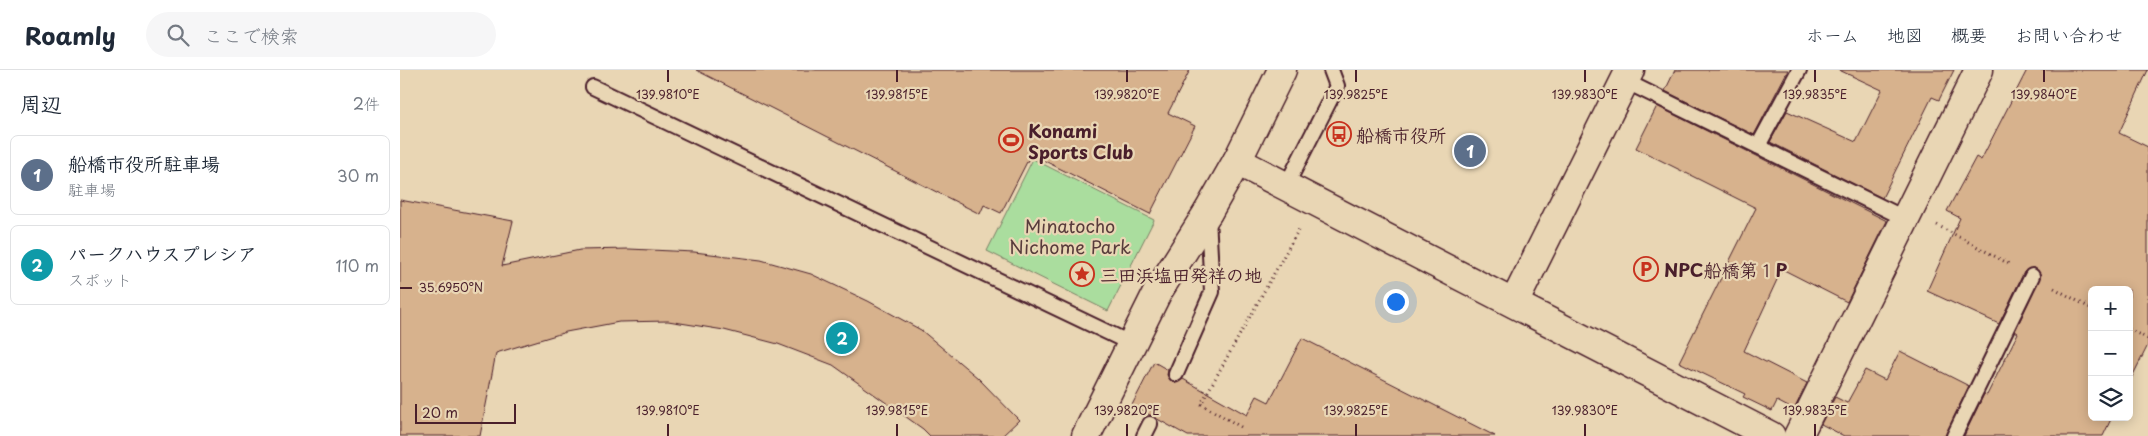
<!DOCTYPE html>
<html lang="ja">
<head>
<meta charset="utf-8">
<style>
	:root { --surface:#fff; --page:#f6f6f7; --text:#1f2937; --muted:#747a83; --line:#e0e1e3; --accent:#c8321e }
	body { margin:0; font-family:"Playpen Sans","Klee One",sans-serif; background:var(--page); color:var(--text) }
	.controls { position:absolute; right:15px; bottom:15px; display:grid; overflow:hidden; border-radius:8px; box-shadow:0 2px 12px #0003 }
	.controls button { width:45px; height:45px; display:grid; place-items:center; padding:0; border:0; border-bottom:1px solid var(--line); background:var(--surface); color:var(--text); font:25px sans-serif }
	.scale { position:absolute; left:15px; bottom:12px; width:101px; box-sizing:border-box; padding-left:5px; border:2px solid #4a1f2b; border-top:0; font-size:14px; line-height:18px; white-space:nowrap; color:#4a1f2b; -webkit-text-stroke:4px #e9d6b4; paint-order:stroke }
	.you { position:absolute; left:995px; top:231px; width:18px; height:18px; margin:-12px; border:4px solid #fff; border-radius:50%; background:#1a73e8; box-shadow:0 0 0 8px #1a73e833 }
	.badge { display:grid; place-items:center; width:32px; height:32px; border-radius:50%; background:var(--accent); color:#fff; font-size:16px; font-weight:700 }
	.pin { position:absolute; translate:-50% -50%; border:2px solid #fff; box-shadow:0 1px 5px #0006 }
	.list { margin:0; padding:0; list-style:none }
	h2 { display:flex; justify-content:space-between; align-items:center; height:65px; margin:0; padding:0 20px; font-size:21px }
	h2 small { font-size:16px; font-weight:400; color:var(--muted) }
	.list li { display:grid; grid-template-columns:32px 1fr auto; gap:15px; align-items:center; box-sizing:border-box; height:80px; margin:0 10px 10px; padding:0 10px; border:1px solid var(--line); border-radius:8px }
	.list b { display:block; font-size:19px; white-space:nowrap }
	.list p { margin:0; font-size:16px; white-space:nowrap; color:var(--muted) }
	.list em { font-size:16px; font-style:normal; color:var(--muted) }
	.icon { flex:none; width:28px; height:28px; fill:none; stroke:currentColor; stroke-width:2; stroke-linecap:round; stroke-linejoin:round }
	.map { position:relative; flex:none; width:1748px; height:366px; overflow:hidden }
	header { display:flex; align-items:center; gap:30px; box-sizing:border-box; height:70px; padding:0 25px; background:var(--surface); border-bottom:1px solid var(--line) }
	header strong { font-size:24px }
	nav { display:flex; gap:28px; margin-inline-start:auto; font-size:18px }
	.search { width:350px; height:45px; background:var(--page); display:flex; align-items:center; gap:12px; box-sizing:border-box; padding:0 18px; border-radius:28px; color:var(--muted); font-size:19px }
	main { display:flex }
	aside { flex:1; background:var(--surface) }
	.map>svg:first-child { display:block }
	.green { fill:#aadd9e; stroke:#7a7e64 }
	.building { fill:#d7b28d; stroke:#4a1f2b }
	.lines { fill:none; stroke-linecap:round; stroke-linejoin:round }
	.lane-casing { stroke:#4a1f2b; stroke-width:18 }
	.street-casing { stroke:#4a1f2b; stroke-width:31 }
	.secondary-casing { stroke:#4a1f2b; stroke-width:31 }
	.path { stroke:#4a1f2b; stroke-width:3; stroke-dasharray:1 4; stroke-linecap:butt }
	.lane { stroke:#e9d6b4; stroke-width:14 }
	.street { stroke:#e9d6b4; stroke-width:28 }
	.secondary { stroke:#e9d6b4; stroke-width:28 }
	.ticks { fill:none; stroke:#4a1f2b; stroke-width:2 }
	.labels { text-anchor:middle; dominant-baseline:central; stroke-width:4.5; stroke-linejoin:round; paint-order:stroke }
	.poi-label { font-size:18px; font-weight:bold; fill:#4a1f2b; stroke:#e9d6b4; text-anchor:start }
	.park-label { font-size:18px; fill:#583c3c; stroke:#e9d6b4 }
	.ticks-label { font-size:12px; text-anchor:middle; fill:#4a1f2b; stroke:#e9d6b4; stroke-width:4.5; stroke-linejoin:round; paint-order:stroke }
</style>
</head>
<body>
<header>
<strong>Roamly</strong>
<div class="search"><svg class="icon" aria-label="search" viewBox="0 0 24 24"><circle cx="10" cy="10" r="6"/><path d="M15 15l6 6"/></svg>ここで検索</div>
<nav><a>ホーム</a><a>地図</a><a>概要</a><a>お問い合わせ</a></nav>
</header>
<main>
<aside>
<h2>周辺<small>2件</small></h2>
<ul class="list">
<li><span class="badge" style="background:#5c6f8a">1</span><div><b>船橋市役所駐車場</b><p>駐車場</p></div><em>30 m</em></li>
<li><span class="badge" style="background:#0f9aa8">2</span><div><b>パークハウスプレシア</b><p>スポット</p></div><em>110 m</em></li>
</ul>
</aside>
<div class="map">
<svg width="1748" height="366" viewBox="0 0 1748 366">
	<rect width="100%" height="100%" fill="#e9d6b4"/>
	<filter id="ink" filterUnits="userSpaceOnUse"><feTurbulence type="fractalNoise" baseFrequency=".02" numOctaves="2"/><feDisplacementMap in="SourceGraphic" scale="10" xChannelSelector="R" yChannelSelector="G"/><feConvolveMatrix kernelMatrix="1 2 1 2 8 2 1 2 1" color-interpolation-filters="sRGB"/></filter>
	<g filter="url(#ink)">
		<path class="green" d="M 633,89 L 754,150 L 708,241 L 587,181 Z"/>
		<g class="building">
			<path d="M 296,0 L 790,0 L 768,43 L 795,56 L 750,144 L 631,84 L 601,143 L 584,135 L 580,144 Z"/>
			<path d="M 1275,0 L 1388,0 L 1354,65 L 1265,21 Z"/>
			<path d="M 1439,0 L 1554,0 L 1539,30 L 1532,27 L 1482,128 L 1370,72 L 1387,41 L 1456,72 L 1482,20 Z"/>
			<path d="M 1627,0 L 1748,0 L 1719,63 L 1748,77 L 1748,275 L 1729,313 L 1729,220 L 1692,220 L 1692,347 L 1712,347 L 1703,366 L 1564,366 L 1584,324 L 1587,325 L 1618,263 L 1615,261 L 1641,205 L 1635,198 L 1628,199 L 1624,202 L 1599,254 L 1527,221 L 1560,148 L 1547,141 L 1576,87 L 1581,90 Z"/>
			<path d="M 1257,36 L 1487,151 L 1447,232 L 1382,199 L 1344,281 L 1407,313 L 1394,340 L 1377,331 L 1372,341 L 1343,327 L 1345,324 L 1279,292 L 1356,138 L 1236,78 Z"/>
			<path d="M 0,130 L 113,151 L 102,196 L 180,180 L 229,179 L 294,182 L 361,190 L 411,204 L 468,231 L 521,260 L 578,308 L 619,350 L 602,366 L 530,366 L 523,359 L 433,295 L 378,274 L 324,260 L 268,251 L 219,252 L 166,262 L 96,283 L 80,366 L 0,366 Z"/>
			<path d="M 902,268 L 1095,366 L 788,366 L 732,335 L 754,292 L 768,300 L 767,305 L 772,312 L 777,313 L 783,309 L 847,345 L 857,326 L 869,332 Z"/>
			<path d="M 1500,281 L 1569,316 L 1545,366 L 1444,366 L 1421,354 L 1435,327 L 1447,333 L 1465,300 L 1485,310 Z"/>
		</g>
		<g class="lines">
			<defs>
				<g id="lane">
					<path d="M 1225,11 L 1506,149"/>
					<path d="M 193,17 L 732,274"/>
					<path d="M 1358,76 L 1399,0"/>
					<path d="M 886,116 L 937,16 L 931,0"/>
					<path d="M 776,304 L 812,222 L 808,147"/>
					<path d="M 744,366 L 750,354"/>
					<path d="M 1554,366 L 1632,206"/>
				</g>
				<g id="street">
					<path d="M 837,91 L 1371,366"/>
					<path d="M 1114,233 L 1230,0"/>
					<path d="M 686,366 L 757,223 L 808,142"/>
				</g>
				<g id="secondary">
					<path d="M 808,142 L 837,91 L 882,0"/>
					<path d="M 1398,366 L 1579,0"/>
				</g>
			</defs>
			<use href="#lane" class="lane-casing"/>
			<use href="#street" class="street-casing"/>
			<use href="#secondary" class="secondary-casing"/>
			<g class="path">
				<path d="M 1537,155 L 1611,195"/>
				<path d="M 1654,218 L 1692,239"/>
				<path d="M 1729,259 L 1748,269"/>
				<path d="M 841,357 L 801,334 L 899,159"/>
			</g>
			<use href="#lane" class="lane"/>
			<use href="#street" class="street"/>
			<use href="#secondary" class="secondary"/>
		</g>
	</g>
	<path class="ticks" d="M 268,0 L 268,12M 497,0 L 497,12M 727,0 L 727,12M 956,0 L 956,12M 1185,0 L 1185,12M 1415,0 L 1415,12M 1644,0 L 1644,12M 0,218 L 12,218M 268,354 L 268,366M 497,354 L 497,366M 727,354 L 727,366M 956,354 L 956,366M 1185,354 L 1185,366M 1415,354 L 1415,366"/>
	<defs>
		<symbol id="bus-ring" viewBox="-11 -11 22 22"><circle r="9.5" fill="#e9d6b4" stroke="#c8321e" stroke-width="1.5"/><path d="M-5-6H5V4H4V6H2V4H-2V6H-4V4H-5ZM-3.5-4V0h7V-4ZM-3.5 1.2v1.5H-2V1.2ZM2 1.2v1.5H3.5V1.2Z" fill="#c8321e"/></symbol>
		<symbol id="stadium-ring" viewBox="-11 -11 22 22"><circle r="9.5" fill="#e9d6b4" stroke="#c8321e" stroke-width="1.5"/><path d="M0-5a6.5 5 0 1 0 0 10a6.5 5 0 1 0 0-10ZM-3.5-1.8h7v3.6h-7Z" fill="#c8321e"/></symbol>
		<symbol id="parking-ring" viewBox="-11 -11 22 22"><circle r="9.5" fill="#e9d6b4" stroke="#c8321e" stroke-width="1.5"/><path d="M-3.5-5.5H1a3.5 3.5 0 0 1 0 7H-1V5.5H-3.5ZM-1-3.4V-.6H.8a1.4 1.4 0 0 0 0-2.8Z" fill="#c8321e"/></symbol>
		<symbol id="sight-ring" viewBox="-11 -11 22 22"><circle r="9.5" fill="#e9d6b4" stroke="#c8321e" stroke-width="1.5"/><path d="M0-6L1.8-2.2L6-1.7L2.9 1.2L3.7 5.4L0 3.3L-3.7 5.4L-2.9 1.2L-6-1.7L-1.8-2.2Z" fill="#c8321e"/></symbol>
	</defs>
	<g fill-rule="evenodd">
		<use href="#bus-ring" x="925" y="50" width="28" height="28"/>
		<use href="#stadium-ring" x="597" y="56" width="28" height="28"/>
		<use href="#parking-ring" x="1232" y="185" width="28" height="28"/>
		<use href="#sight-ring" x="668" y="190" width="28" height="28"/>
	</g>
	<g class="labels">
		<g class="poi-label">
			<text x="628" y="60">Konami<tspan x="628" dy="21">Sports Club</tspan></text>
			<text x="956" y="64">船橋市役所</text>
			<text x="1264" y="199">NPC船橋第１P</text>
			<text x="700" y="204">三田浜塩田発祥の地</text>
		</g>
		<g class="park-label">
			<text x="670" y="155">Minatocho<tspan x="670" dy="21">Nichome Park</tspan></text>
		</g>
	</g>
	<g class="ticks-label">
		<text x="268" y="29">139.9810°E</text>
		<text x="497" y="29">139.9815°E</text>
		<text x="727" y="29">139.9820°E</text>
		<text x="956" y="29">139.9825°E</text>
		<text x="1185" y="29">139.9830°E</text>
		<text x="1415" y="29">139.9835°E</text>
		<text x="1644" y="29">139.9840°E</text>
		<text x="51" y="222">35.6950°N</text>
		<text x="268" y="345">139.9810°E</text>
		<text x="497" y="345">139.9815°E</text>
		<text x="727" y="345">139.9820°E</text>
		<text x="956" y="345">139.9825°E</text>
		<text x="1185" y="345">139.9830°E</text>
		<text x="1415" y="345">139.9835°E</text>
	</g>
</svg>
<div class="controls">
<button>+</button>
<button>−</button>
<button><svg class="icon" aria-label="layers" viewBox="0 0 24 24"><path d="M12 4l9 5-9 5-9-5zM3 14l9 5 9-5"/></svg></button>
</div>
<div class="scale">20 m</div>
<div class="you"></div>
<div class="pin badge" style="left:1070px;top:81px;background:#5c6f8a">1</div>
<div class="pin badge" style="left:442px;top:268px;background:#0f9aa8">2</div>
</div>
</main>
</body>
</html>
